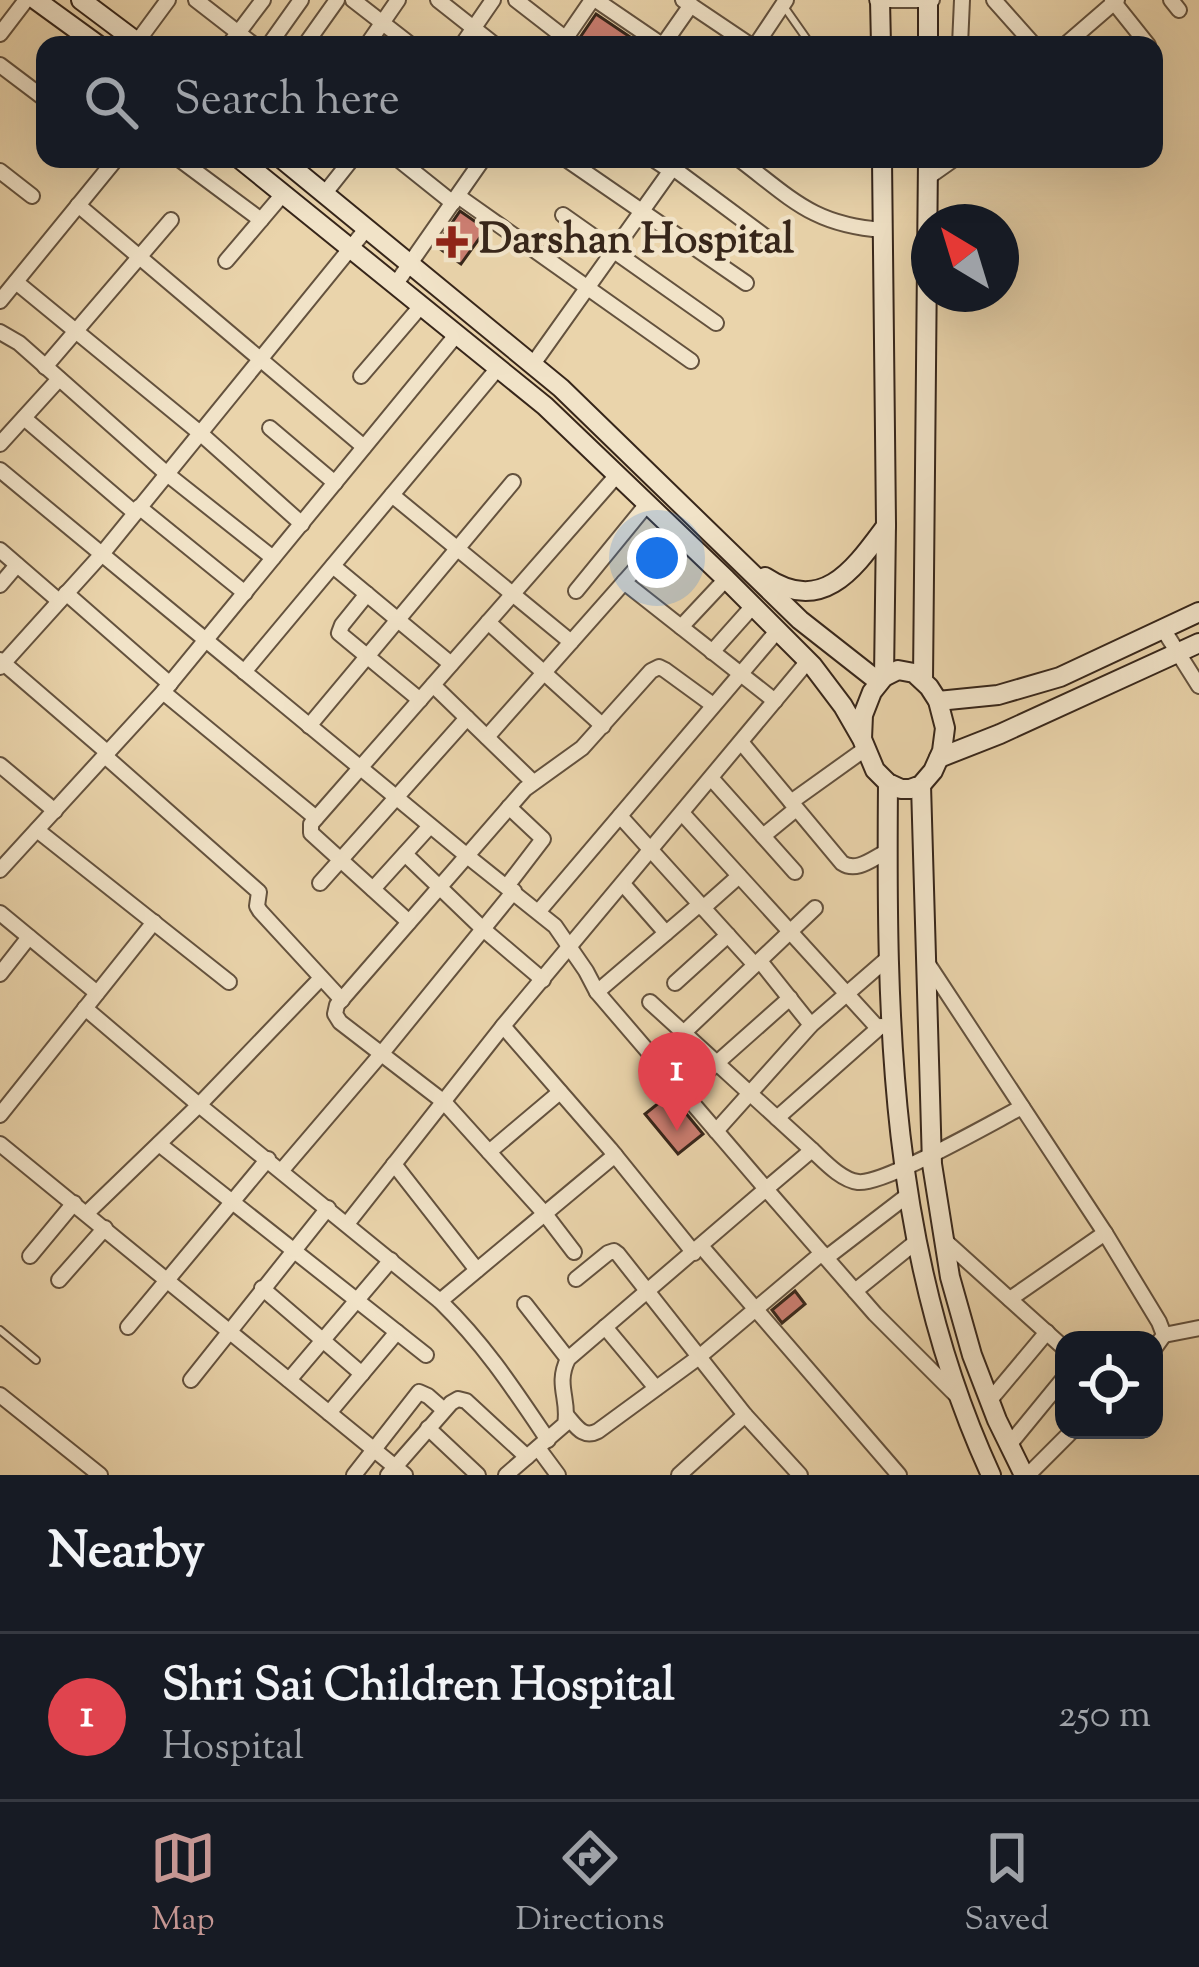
<!DOCTYPE html>
<html lang="en">
<head>
<meta charset="utf-8">
<style>
	:root { --surface:#171b24; --page:#20242c; --text:#f1f3f6; --muted:#9ea1a6; --line:#363941; --accent:#c59692 }
	body { margin:0; font-family:"Sorts Mill Goudy",serif; background:var(--page); color:var(--text) }
	.controls { position:absolute; right:36px; bottom:36px; display:grid; overflow:hidden; border-radius:24px; box-shadow:0 12px 48px #0002 }
	.controls button { width:108px; height:108px; display:grid; place-items:center; padding:0; border:0; border-bottom:3px solid var(--line); background:var(--surface); color:var(--text); font:60px sans-serif }
	.compass { position:absolute; left:911px; top:204px; width:108px; height:108px; border-radius:50%; background:var(--surface); box-shadow:0 12px 48px #0002; rotate:322deg }
	.you { position:absolute; left:657px; top:558px; width:42px; height:42px; margin:-30px; border:9px solid #fff; border-radius:50%; background:#1a73e8; box-shadow:0 0 0 18px #1a73e833 }
	.badge { display:grid; place-items:center; width:78px; height:78px; border-radius:50%; background:var(--accent); color:#fff; font-size:39px; font-weight:700 }
	.pin { position:absolute; translate:-50% -99px; filter:drop-shadow(0 3px 6px #0008) }
	.pin::after { content:''; position:absolute; top:63px; width:42px; height:36px; background:inherit; clip-path:polygon(0 0,100% 0,50% 100%) }
	.list { margin:0; padding:0; list-style:none }
	h2 { display:flex; justify-content:space-between; align-items:center; height:156px; margin:0; padding:0 48px; font-size:51px }
	h2 small { font-size:39px; font-weight:400; color:var(--muted) }
	.list li { display:grid; grid-template-columns:78px 1fr auto; gap:36px; align-items:center; box-sizing:border-box; height:168px; padding:0 48px; border-top:3px solid var(--line) }
	.list b { display:block; font-size:45px; white-space:nowrap }
	.list p { margin:0; font-size:39px; white-space:nowrap; color:var(--muted) }
	.list em { font-size:39px; font-style:normal; color:var(--muted) }
	.icon { flex:none; width:66px; height:66px; fill:none; stroke:currentColor; stroke-width:2; stroke-linecap:round; stroke-linejoin:round }
	.map { position:relative; flex:none; width:1199px; height:1475px; overflow:hidden }
	.search { position:absolute; background:var(--surface); box-shadow:0 12px 48px #0002; left:36px; right:36px; top:36px; height:132px; display:flex; align-items:center; gap:30px; box-sizing:border-box; padding:0 42px; border-radius:24px; color:var(--muted); font-size:45px }
	.sheet { height:324px; background:var(--surface) }
	nav { display:flex; justify-content:space-around; align-items:center; box-sizing:border-box; height:168px; border-top:3px solid var(--line); background:var(--surface); font-size:33px; color:var(--muted) }
	nav a { display:grid; justify-items:center; gap:6px }
	nav .on { color:var(--accent) }
	.map>svg:first-child { display:block }
	.building { fill:#cb7e71; stroke:#37261a; stroke-width:3 }
	.lines { fill:none; stroke-linecap:round; stroke-linejoin:round }
	.lane-casing { stroke:#64523e; stroke-width:10 }
	.street-casing { stroke:#64523e; stroke-width:18 }
	.secondary-casing { stroke:#37261a; stroke-width:22 }
	.lane { stroke:#f1e3c8; stroke-width:6 }
	.street { stroke:#f1e3c8; stroke-width:14 }
	.secondary { stroke:#f1e3c8; stroke-width:18 }
	.poi-dot { fill:#8f2418; stroke:#f1e3c8; stroke-width:4.5 }
	.labels { text-anchor:middle; dominant-baseline:central; stroke-width:9; stroke-linejoin:round; paint-order:stroke }
	.poi-label { font-size:42px; font-weight:bold; fill:#37261a; stroke:#f1e3c8; text-anchor:start }
</style>
</head>
<body>
<div class="map">
<svg width="1199" height="1475" viewBox="0 0 1199 1475">
	<rect width="100%" height="100%" fill="#ead4ab"/>
	<filter id="stains"><feTurbulence type="fractalNoise" baseFrequency=".00167" numOctaves="4"/><feColorMatrix values="0 0 0 0 .2 0 0 0 0 .09 0 0 0 0 .02 0 0 0 .5 -.17"/></filter>
	<radialGradient id="worn" r=".72"><stop offset=".6" stop-color="#630" stop-opacity="0"/><stop offset="1" stop-color="#630" stop-opacity=".3"/></radialGradient>
	<g class="building">
		<path d="M 596,14 L 642,45 L 586,45 L 581,36 Z"/>
		<path d="M 460,211 L 486,229 L 461,264 L 436,246 Z"/>
		<path d="M 670,1094 L 703,1134 L 678,1154 L 645,1114 Z"/>
		<path d="M 795,1291 L 805,1304 L 782,1323 L 772,1310 Z"/>
	</g>
	<g class="lines">
		<defs>
			<g id="lane">
				<path d="M 785,8 L 811,45"/>
				<path d="M 0,1330 L 36,1360"/>
			</g>
			<g id="street">
				<path d="M 196,0 L 254,45"/>
				<path d="M 353,0 L 411,45"/>
				<path d="M 438,0 L 495,45"/>
				<path d="M 516,0 L 574,45"/>
				<path d="M 596,0 L 662,45"/>
				<path d="M 683,0 L 750,45"/>
				<path d="M 877,0 L 932,0"/>
				<path d="M 994,0 L 1034,45"/>
				<path d="M 1112,0 L 1148,45"/>
				<path d="M 1171,0 L 1179,10"/>
				<path d="M 0,34 L 26,0"/>
				<path d="M 137,42 L 168,0"/>
				<path d="M 229,45 L 263,0"/>
				<path d="M 269,45 L 301,0"/>
				<path d="M 305,45 L 337,0"/>
				<path d="M 367,45 L 398,0"/>
				<path d="M 462,45 L 493,0"/>
				<path d="M 561,45 L 592,0"/>
				<path d="M 663,45 L 691,5"/>
				<path d="M 756,45 L 786,0"/>
				<path d="M 960,45 L 962,0"/>
				<path d="M 1065,45 L 1117,0"/>
				<path d="M 0,65 L 45,99"/>
				<path d="M 179,159 L 261,220"/>
				<path d="M 398,159 L 453,203"/>
				<path d="M 566,159 L 746,283"/>
				<path d="M 653,159 L 671,171"/>
				<path d="M 739,159 C 792,199 813,225 883,230"/>
				<path d="M 673,168 L 775,244"/>
				<path d="M 0,171 L 32,196"/>
				<path d="M 927,178 L 954,159"/>
				<path d="M 325,193 L 352,159"/>
				<path d="M 458,196 L 691,361"/>
				<path d="M 78,205 L 364,447"/>
				<path d="M 563,215 L 716,323"/>
				<path d="M 226,261 L 283,194"/>
				<path d="M 16,282 L 200,433 L 302,524"/>
				<path d="M 395,285 L 483,159"/>
				<path d="M 0,301 L 116,159"/>
				<path d="M 0,332 L 19,343 L 167,474 L 273,558"/>
				<path d="M 533,364 L 679,159"/>
				<path d="M 45,367 L 171,220"/>
				<path d="M 361,376 L 421,306"/>
				<path d="M 24,418 L 135,513"/>
				<path d="M 270,428 L 335,483"/>
				<path d="M 0,444 L 59,379"/>
				<path d="M 0,470 L 466,855 L 555,926 L 586,971 L 597,992 L 766,1189 L 812,1150 C 824,1161 841,1180 858,1182 C 884,1185 993,1122 1022,1107"/>
				<path d="M 392,495 L 571,642"/>
				<path d="M 139,507 L 245,593"/>
				<path d="M 0,550 L 59,601"/>
				<path d="M 333,566 L 451,664"/>
				<path d="M 624,582 L 775,701"/>
				<path d="M 0,585 L 17,565"/>
				<path d="M 576,591 L 647,504"/>
				<path d="M 66,593 L 170,684"/>
				<path d="M 367,594 L 342,625 L 339,633 L 420,700"/>
				<path d="M 488,622 L 603,726"/>
				<path d="M 681,627 L 726,579"/>
				<path d="M 1163,629 L 1199,686"/>
				<path d="M 712,652 L 753,606"/>
				<path d="M 0,660 L 108,753"/>
				<path d="M 0,667 L 102,554 L 367,228"/>
				<path d="M 244,672 L 498,368"/>
				<path d="M 433,685 L 533,782"/>
				<path d="M 163,692 L 316,818"/>
				<path d="M 309,726 L 513,482"/>
				<path d="M 487,737 L 672,528"/>
				<path d="M 741,742 L 842,863 C 857,873 873,858 888,851"/>
				<path d="M 105,756 L 259,892 L 257,906 L 260,911 L 342,1000"/>
				<path d="M 0,765 L 55,811"/>
				<path d="M 711,778 L 795,872"/>
				<path d="M 791,802 L 865,749"/>
				<path d="M 682,813 L 877,1027"/>
				<path d="M 620,816 L 755,965"/>
				<path d="M 37,830 L 229,982"/>
				<path d="M 763,836 L 796,809"/>
				<path d="M 405,854 L 483,929 L 543,980"/>
				<path d="M 0,870 L 163,692 L 457,334"/>
				<path d="M 320,883 L 467,718"/>
				<path d="M 623,884 L 666,933"/>
				<path d="M 507,886 L 543,839 L 509,807"/>
				<path d="M 373,889 L 430,826"/>
				<path d="M 703,908 L 739,876"/>
				<path d="M 539,911 L 778,630"/>
				<path d="M 0,913 L 97,993"/>
				<path d="M 409,922 L 311,833 L 311,824 L 617,475"/>
				<path d="M 760,961 L 811,1025"/>
				<path d="M 928,964 L 1105,1233 L 1159,1322 L 1164,1335 L 1154,1349"/>
				<path d="M 0,974 L 29,937"/>
				<path d="M 675,983 L 728,935"/>
				<path d="M 597,992 L 700,904"/>
				<path d="M 650,1002 L 812,1150"/>
				<path d="M 85,1008 L 199,1105 L 440,1301 C 485,1345 513,1388 548,1440"/>
				<path d="M 503,1026 L 610,1149 L 694,1253"/>
				<path d="M 655,1060 L 815,908"/>
				<path d="M 683,1093 L 790,998"/>
				<path d="M 0,1115 L 154,922"/>
				<path d="M 777,1118 L 881,1026"/>
				<path d="M 716,1131 L 811,1025 L 888,958"/>
				<path d="M 0,1144 L 405,1475"/>
				<path d="M 159,1144 L 426,1355"/>
				<path d="M 489,1152 L 560,1092"/>
				<path d="M 394,1164 L 477,1270"/>
				<path d="M 282,1170 L 382,1053 L 514,891"/>
				<path d="M 87,1213 L 199,1105 L 321,978"/>
				<path d="M 347,1224 L 503,1026 L 808,661"/>
				<path d="M 944,1240 L 1064,1348"/>
				<path d="M 701,1246 L 899,1475"/>
				<path d="M 574,1252 L 545,1214 L 444,1102 L 340,1022 L 335,1014 L 337,1005 L 525,789 L 582,748 L 651,671 L 659,667 L 665,670 L 713,705"/>
				<path d="M 30,1256 L 74,1203"/>
				<path d="M 826,1258 L 908,1195"/>
				<path d="M 576,1279 L 608,1253 L 614,1251 L 618,1254 L 745,1415 L 800,1475"/>
				<path d="M 59,1280 L 105,1228"/>
				<path d="M 262,1288 L 362,1374"/>
				<path d="M 855,1291 L 917,1241"/>
				<path d="M 1010,1299 L 1105,1233"/>
				<path d="M 440,1301 L 615,1155"/>
				<path d="M 525,1304 L 568,1359"/>
				<path d="M 128,1327 L 268,1159"/>
				<path d="M 605,1327 L 656,1388"/>
				<path d="M 1164,1335 L 1199,1328"/>
				<path d="M 191,1380 L 328,1208"/>
				<path d="M 289,1380 L 391,1260"/>
				<path d="M 0,1395 L 100,1475"/>
				<path d="M 990,1400 L 1047,1332"/>
				<path d="M 329,1413 L 397,1332"/>
				<path d="M 567,1416 C 576,1426 583,1439 598,1431 L 699,1357 L 822,1253"/>
				<path d="M 428,1428 L 478,1475"/>
				<path d="M 1009,1445 L 1064,1378"/>
				<path d="M 538,1448 L 558,1475"/>
				<path d="M 354,1475 L 419,1392 L 428,1396 L 444,1410"/>
				<path d="M 388,1475 L 451,1403 L 458,1399 L 466,1401 L 527,1457"/>
				<path d="M 506,1475 L 565,1424 C 570,1400 555,1385 568,1359 L 766,1189 L 875,1314 L 955,1394"/>
				<path d="M 679,1475 L 745,1415"/>
				<path d="M 1028,1475 L 1073,1430"/>
			</g>
			<g id="secondary">
				<path d="M 36,0 L 98,45"/>
				<path d="M 81,0 L 141,45"/>
				<path d="M 880,0 L 881,45"/>
				<path d="M 928,45 L 928,0"/>
				<path d="M 240,159 L 545,406 L 726,579 L 812,665 L 843,706 L 862,739 L 875,770 L 888,783 L 901,789 L 910,789 L 921,785 L 933,771 L 942,751 L 945,728 L 938,701 L 929,687 L 914,673 L 898,670 L 884,677 L 872,692 L 863,715 L 862,739"/>
				<path d="M 282,159 L 561,388 L 800,620 L 879,682"/>
				<path d="M 882,159 L 886,524 L 884,677"/>
				<path d="M 765,577 C 823,615 854,569 886,526"/>
				<path d="M 923,680 L 928,159"/>
				<path d="M 938,701 L 998,695 L 1060,677 L 1199,612"/>
				<path d="M 939,758 L 1000,734 L 1199,643"/>
				<path d="M 888,783 C 886,1021 889,1254 991,1475"/>
				<path d="M 921,785 L 932,1164 L 950,1277 L 972,1355 L 997,1420 L 1024,1475"/>
			</g>
		</defs>
		<use href="#lane" class="lane-casing"/>
		<use href="#street" class="street-casing"/>
		<use href="#secondary" class="secondary-casing"/>
		<use href="#lane" class="lane"/>
		<use href="#street" class="street"/>
		<use href="#secondary" class="secondary"/>
	</g>
	<path class="poi-dot" d="M446 224h12v12h12v12h-12v12h-12v-12h-12v-12h12z"/>
	<g class="labels">
		<g class="poi-label">
			<text x="479" y="242">Darshan Hospital</text>
		</g>
	</g>
	<rect width="100%" height="100%" filter="url(#stains)"/>
	<rect width="100%" height="100%" fill="url(#worn)"/>
</svg>
<div class="controls">
<button><svg class="icon" aria-label="locate" viewBox="0 0 24 24"><circle cx="12" cy="12" r="6"/><path d="M12 2v4M12 18v4M2 12h4M18 12h4"/></svg></button>
</div>
<svg class="compass" viewBox="-18 -18 36 36"><path d="M0-13l5 13h-10z" fill="#e53935"/><path d="M0 13l5-13h-10z" fill="#9ea1a6"/></svg>
<div class="you"></div>
<div class="pin badge" style="left:677px;top:1131px;background:#e0444e">1</div>
<div class="search"><svg class="icon" aria-label="search" viewBox="0 0 24 24"><circle cx="10" cy="10" r="6"/><path d="M15 15l6 6"/></svg>Search here</div>
</div>
<section class="sheet">
<h2>Nearby<small></small></h2>
<ul class="list">
<li><span class="badge" style="background:#e0444e">1</span><div><b>Shri Sai Children Hospital</b><p>Hospital</p></div><em>250 m</em></li>
</ul>
</section>
<nav>
<a class="on"><svg class="icon" aria-label="map" viewBox="0 0 24 24"><path d="M3 6l6-2 6 2 6-2v14l-6 2-6-2-6 2zM9 4v14M15 6v14"/></svg>Map</a>
<a><svg class="icon" aria-label="directions" viewBox="0 0 24 24"><path d="M12 3l9 9-9 9-9-9zM9 14v-3h6M13 9l2 2-2 2"/></svg>Directions</a>
<a><svg class="icon" aria-label="saved" viewBox="0 0 24 24"><path d="M7 4h10v16l-5-4-5 4z"/></svg>Saved</a>
</nav>
</body>
</html>
